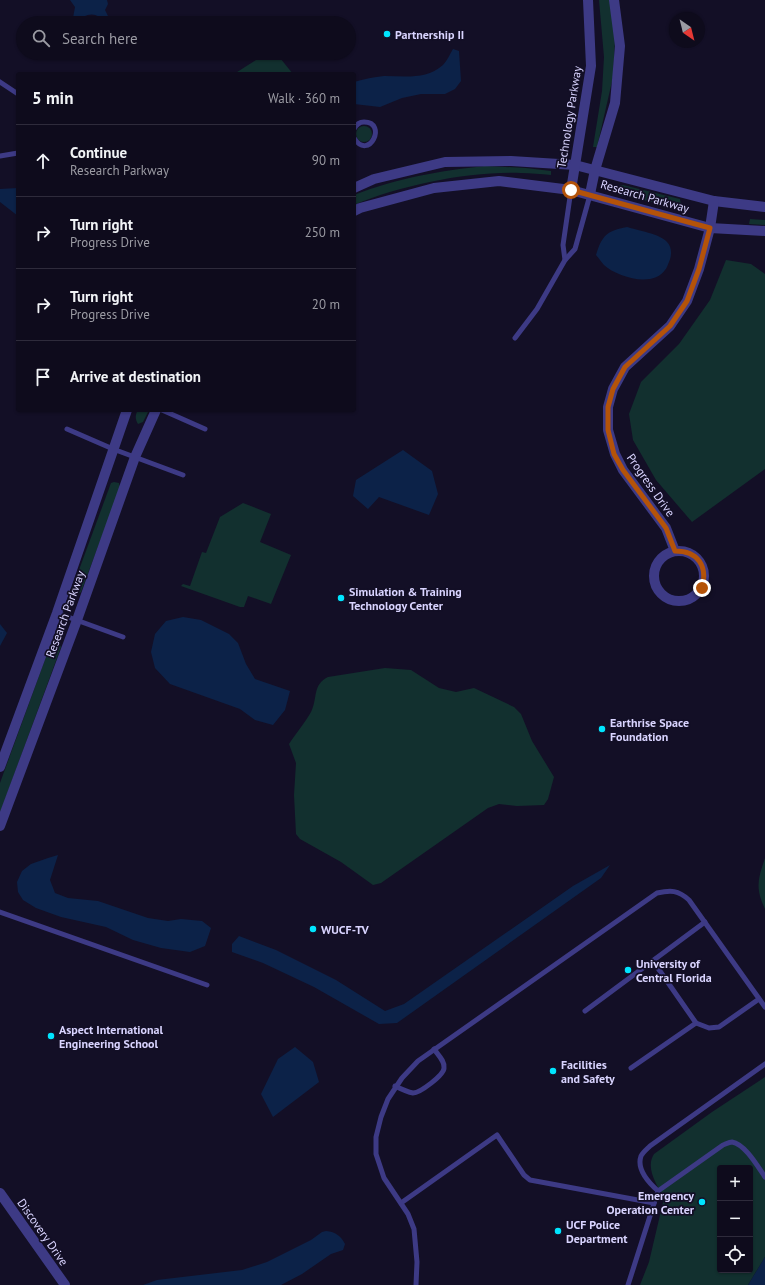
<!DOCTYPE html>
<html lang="en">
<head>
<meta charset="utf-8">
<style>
	:root { --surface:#0e0b1c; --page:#171425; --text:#f1f3f6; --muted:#9b9ba3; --line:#2e2b3b }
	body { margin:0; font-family:"PT Sans",sans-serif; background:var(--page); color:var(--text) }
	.controls { position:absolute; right:12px; bottom:12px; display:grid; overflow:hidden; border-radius:4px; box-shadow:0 1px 3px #0004 }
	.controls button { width:36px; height:36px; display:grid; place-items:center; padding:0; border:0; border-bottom:1px solid var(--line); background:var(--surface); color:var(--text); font:20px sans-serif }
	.compass { position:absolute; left:669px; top:12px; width:36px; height:36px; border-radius:50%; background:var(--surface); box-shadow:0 1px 3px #0004; rotate:145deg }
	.stop { position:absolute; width:12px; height:12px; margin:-9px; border:3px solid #b45309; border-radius:50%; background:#fff }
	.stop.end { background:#b45309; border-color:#fff; box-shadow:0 1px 4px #0008 }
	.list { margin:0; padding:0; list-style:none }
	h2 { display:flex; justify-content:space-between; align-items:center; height:52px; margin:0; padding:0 16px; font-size:17px }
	h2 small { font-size:13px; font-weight:400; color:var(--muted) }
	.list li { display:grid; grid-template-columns:26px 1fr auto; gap:12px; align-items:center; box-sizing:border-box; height:72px; padding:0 16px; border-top:1px solid var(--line) }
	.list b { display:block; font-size:15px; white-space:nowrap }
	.list p { margin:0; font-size:13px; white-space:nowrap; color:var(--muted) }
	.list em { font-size:13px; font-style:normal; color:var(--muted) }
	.icon { flex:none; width:22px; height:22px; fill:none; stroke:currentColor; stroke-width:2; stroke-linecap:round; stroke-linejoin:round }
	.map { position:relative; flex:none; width:765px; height:1285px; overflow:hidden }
	.search { position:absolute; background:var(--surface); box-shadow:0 1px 3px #0004; left:16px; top:16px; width:340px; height:44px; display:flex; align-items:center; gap:10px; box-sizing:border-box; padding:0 14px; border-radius:22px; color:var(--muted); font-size:15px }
	.panel { position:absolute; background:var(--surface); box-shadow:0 1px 3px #0004; left:16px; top:72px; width:340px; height:340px; border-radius:4px }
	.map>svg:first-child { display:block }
	.green { fill:#12302f; fill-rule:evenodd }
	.water { fill:#0c2248 }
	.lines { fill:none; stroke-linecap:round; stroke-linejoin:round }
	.lane { stroke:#3d3a85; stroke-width:5 }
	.street { stroke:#3d3a85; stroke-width:10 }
	.route { stroke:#b45309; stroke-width:5 }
	.poi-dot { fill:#00e5ff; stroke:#130f26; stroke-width:1.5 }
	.labels { text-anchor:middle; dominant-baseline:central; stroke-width:3.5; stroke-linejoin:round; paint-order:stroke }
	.poi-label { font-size:12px; font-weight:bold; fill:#d9d4ff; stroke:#130f26; text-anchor:start }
	.street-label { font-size:12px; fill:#d9d4ff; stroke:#130f26 }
</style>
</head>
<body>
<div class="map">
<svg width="765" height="1285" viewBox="0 0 765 1285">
	<rect width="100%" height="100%" fill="#130f26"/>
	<g class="green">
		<path d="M 599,0 L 611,0 L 615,40 L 613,77 L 597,147 L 593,147 L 602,91 L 604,57 Z"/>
		<path d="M 267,53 L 276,53 L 293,74 L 234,74 Z"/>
		<circle cx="364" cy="134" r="8"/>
		<path d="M 485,166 L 526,168 L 551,171 L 551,175 C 541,174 531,173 521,173 C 470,171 401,185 354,205 L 354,195 C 398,178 438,171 485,166 Z"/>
		<path d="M 623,185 L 680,199 L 681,205 L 676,207 L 619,195 L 615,190 L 618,186 Z"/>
		<path d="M 750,219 L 765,220 L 765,225 L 749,224 Z"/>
		<path d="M 726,260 L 751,264 L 765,274 L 765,469 L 692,522 L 656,480 L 633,440 L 629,414 L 641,382 L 679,344 L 710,300 Z"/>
		<path d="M 138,410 L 149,410 L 143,422 L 138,424 C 135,419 135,415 138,410 Z"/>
		<path d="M 114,482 L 119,483 L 120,488 L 81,592 L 77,595 L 73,593 L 72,589 L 111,483 Z"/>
		<path d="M 243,503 L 271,514 L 260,542 L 291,555 L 271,604 L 248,596 L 244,607 L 240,607 L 181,586 L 183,584 L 190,586 L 202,552 L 206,553 L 220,517 Z"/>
		<path d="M 55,641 L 59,643 L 61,647 L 0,813 L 0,783 L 51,643 Z"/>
		<path d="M 385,668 L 411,670 L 439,688 L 456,692 L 474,688 L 514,707 L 521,714 L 532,741 L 554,777 L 548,799 L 544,805 L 517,806 L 499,804 L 488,808 L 381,883 L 373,885 L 341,862 L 300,839 L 296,834 L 294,795 L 296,763 L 289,744 C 296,733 305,723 311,712 C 318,698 312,685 328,677 Z"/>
		<path d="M 765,858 L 765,909 C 755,888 758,879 765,858 Z"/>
		<path d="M 765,1077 L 765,1257 L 748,1285 L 640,1285 L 649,1262 L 664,1198 C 657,1185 645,1168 654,1154 L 712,1112 ZM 720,1168 L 750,1168 L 750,1270 L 720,1270 Z"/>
	</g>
	<g class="water">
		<path d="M 70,0 L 107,0 L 108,4 L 105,10 L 108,16 L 105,19 L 107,23 L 99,23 L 99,17 C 89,10 83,20 73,18 L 75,7 Z"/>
		<path d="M 453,49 L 459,51 L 461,81 L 455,89 L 445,94 L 421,94 L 402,98 L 380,107 L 354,104 L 354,82 C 364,79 374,77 384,76 C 405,76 426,80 443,65 C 447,61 450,54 453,49 Z"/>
		<path d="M 18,188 L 18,216 L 0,202 L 0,189 Z"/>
		<path d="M 627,227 C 636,230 661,234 667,242 C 672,247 672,255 669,262 C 668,264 667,268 665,270 C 653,288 617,277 604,265 C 601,262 599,258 596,255 C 602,235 607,231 627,227 Z"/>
		<path d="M 403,450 L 432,471 L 438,494 L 429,515 L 379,497 L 368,509 L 353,496 L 356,480 Z"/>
		<path d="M 183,617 L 201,620 L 229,634 L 238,643 L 246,664 L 255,679 L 290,691 L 285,710 L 273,725 L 255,720 L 240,709 L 170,684 L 155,668 L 151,652 L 155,634 L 166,621 Z"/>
		<path d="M 0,624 L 7,633 L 0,646 Z"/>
		<path d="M 58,855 L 50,880 L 55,893 L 68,898 L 98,901 L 148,918 L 168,921 L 181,919 L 202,921 L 211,928 L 205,946 L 190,952 L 161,948 L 133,940 L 106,927 L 61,917 L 36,908 L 23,900 L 18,892 L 17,882 L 22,871 L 31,864 L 48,858 Z"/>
		<path d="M 610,865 L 601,878 L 397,1023 L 379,1024 L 314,987 L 263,963 L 232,952 L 232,944 L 239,936 L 276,950 L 336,980 L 385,1011 L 404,1004 L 573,886 Z"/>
		<path d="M 295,1047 L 313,1062 L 319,1082 L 273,1117 L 261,1094 L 278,1059 Z"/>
		<path d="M 326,1231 C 336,1232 341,1236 345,1244 L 343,1250 L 331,1254 L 302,1274 L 281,1285 L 143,1285 L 157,1280 L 242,1270 L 267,1262 L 311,1240 L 322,1232 Z"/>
		<path d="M 765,1257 L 765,1285 L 748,1285 Z"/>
	</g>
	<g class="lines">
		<g class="lane">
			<path d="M 0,82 L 18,94"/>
			<path d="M 354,129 C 356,125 359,122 364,122 C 388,122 369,162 354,138"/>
			<path d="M 0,156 L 18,153"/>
			<path d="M 565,260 L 563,245 L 571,190"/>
			<path d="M 515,338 L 537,309 L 565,260 L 575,249 L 590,195"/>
			<path d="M 162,410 L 205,429"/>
			<path d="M 67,429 L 113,449 L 183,475"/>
			<path d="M 57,613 L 123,637"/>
			<path d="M 0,912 L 207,985"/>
			<path d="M 585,1011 L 705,922"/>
			<path d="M 696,1023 L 709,1028 L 719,1027 L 759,999"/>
			<path d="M 631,1068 L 696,1023 L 653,961"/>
			<path d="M 395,1086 C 401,1089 407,1092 413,1093 C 420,1093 444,1075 444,1068 C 445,1061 438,1055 434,1049"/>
			<path d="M 658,1191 C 649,1183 636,1170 641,1156 C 643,1152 647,1149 650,1146 L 765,1064"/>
			<path d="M 401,1203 L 497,1135 L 524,1175 L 530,1180 L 654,1203"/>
			<path d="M 416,1285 L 417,1262 L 414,1229 L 408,1214 L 384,1178 L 376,1154 L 376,1137 L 381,1117 L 388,1099 L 402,1078 L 418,1061 L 657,893 C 671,890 678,890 689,900 L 765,1007"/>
			<path d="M 628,1285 L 658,1191 L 723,1145 C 726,1144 729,1142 732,1142 C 745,1144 758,1167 765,1177"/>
		</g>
		<g class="street">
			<path d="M 354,188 L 374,179 L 445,162 L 511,161 L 575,165 L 714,201 L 765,207"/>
			<path d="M 571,190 L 591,66 L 588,0"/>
			<path d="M 590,194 L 595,170 L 615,103 L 620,46 L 614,0"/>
			<path d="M 354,211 L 360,208 L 434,188 L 499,181 L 571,190 L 710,228 L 765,231"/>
			<circle cx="679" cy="576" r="25"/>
			<path d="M 675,551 L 666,528 L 623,470 L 615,454 L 608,430 L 608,407 L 613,389 L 625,367 L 670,326 L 687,301 L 699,269 L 710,228 L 714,201"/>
			<path d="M 0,767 L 57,613 L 127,410"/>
			<path d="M 0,826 L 77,620 L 135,457 L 156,410"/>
			<path d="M 0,1193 L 65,1285"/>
		</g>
	</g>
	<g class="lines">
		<path class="route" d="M 571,190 L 710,228 L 699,269 L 687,301 L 670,326 L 625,367 L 613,389 L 608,407 L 608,430 L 614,454 L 623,470 L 666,528 L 675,551 C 698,551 708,566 702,588"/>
	</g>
	<g class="poi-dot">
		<circle cx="387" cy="34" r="4"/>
		<circle cx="341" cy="598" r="4"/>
		<circle cx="602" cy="729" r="4"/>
		<circle cx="313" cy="929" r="4"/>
		<circle cx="628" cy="970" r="4"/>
		<circle cx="51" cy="1036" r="4"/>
		<circle cx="553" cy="1071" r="4"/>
		<circle cx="702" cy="1202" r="4"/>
		<circle cx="558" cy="1231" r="4"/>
	</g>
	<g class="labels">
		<g class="poi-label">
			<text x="395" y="34">Partnership II</text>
			<text x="349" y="591">Simulation &amp; Training<tspan x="349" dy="14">Technology Center</tspan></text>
			<text x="610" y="722">Earthrise Space<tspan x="610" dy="14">Foundation</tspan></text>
			<text x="321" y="929">WUCF-TV</text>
			<text x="636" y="963">University of<tspan x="636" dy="14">Central Florida</tspan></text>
			<text x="59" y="1029">Aspect International<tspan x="59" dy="14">Engineering School</tspan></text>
			<text x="561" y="1064">Facilities<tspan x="561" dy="14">and Safety</tspan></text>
			<text x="694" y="1195" text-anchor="end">Emergency<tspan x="694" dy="14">Operation Center</tspan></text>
			<text x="566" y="1224">UCF Police<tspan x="566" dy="14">Department</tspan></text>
		</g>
		<g class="street-label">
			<text transform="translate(569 117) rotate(-81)">Technology Parkway</text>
			<text transform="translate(645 196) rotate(16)">Research Parkway</text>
			<text transform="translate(651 485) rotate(55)">Progress Drive</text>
			<text transform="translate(65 614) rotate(-70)">Research Parkway</text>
			<text transform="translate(43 1232) rotate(55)">Discovery Drive</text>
		</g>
	</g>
</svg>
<div class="controls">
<button>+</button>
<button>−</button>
<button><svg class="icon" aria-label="locate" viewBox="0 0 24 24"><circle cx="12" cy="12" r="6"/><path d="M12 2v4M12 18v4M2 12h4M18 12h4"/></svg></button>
</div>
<svg class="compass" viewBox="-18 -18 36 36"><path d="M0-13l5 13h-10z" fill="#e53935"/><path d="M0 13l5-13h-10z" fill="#9b9ba3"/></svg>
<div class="stop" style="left:571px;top:190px"></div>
<div class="stop end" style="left:702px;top:588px"></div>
<div class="search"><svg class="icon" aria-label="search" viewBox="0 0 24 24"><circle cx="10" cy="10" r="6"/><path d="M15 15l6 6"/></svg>Search here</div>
<section class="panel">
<h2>5 min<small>Walk · 360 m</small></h2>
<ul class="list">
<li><svg class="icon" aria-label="ahead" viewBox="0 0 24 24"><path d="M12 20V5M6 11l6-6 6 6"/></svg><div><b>Continue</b><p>Research Parkway</p></div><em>90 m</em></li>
<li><svg class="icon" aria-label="right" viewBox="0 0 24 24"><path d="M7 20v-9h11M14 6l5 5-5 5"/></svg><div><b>Turn right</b><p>Progress Drive</p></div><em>250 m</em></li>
<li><svg class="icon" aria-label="right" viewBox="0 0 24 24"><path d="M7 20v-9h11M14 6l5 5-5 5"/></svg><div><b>Turn right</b><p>Progress Drive</p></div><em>20 m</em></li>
<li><svg class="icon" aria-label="arrive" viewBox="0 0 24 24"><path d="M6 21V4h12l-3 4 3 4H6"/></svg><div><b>Arrive at destination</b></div></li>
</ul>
</section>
</div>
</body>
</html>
